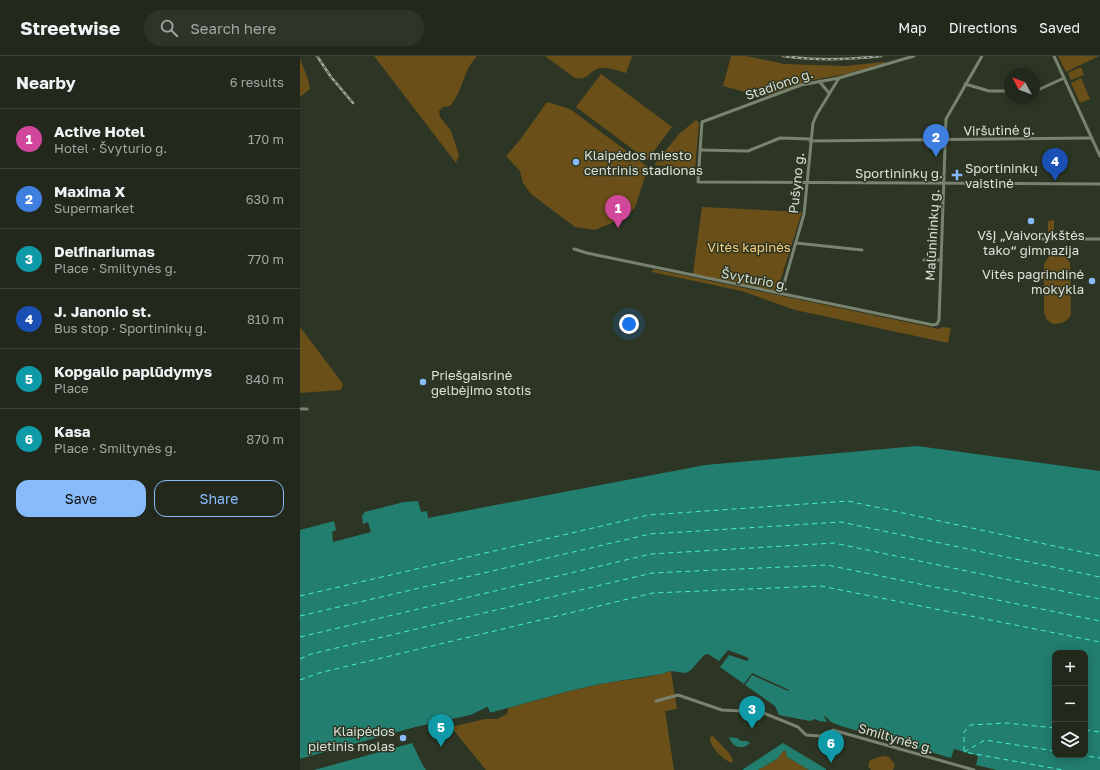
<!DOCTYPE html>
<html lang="en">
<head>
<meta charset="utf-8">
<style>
	:root { --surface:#22281b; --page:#2e3428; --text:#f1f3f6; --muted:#a2a6a3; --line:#3f443a; --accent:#87bbfb }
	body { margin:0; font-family:"Golos Text",sans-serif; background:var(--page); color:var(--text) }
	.controls { position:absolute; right:12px; bottom:12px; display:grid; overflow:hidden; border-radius:8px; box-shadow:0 2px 10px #0003 }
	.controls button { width:36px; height:36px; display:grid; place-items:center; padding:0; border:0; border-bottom:1px solid var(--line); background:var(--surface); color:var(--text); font:20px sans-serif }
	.compass { position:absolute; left:704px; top:12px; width:36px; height:36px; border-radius:50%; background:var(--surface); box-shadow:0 2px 10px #0003; rotate:311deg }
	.you { position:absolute; left:329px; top:268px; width:14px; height:14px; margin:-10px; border:3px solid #fff; border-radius:50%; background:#1a73e8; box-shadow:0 0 0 6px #1a73e833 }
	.badge { display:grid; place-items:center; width:26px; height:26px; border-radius:50%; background:var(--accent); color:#fff; font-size:13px; font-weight:700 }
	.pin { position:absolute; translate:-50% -33px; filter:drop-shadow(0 1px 2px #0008) }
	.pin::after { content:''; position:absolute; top:21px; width:14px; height:12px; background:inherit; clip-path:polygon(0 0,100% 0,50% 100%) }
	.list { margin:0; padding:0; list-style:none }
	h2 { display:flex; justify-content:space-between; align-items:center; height:52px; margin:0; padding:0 16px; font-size:17px }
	h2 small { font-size:13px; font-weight:400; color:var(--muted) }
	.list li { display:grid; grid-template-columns:26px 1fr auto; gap:12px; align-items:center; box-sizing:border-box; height:60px; padding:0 16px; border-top:1px solid var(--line) }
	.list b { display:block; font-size:15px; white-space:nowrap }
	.list p { margin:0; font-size:13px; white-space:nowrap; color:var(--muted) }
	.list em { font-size:13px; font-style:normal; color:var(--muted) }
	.actions { display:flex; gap:8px; padding:12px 16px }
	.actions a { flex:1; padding:9px 0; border:1px solid var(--accent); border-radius:12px; text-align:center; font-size:14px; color:var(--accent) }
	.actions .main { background:var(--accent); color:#111 }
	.icon { flex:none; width:22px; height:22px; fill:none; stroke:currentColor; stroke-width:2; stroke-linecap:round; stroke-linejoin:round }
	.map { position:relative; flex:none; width:800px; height:714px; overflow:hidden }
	header { display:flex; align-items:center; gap:24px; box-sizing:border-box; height:56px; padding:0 20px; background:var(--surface); border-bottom:1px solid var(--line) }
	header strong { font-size:19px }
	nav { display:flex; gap:22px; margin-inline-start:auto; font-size:14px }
	.search { width:280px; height:36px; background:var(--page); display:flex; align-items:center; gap:10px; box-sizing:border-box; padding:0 14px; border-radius:22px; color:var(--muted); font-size:15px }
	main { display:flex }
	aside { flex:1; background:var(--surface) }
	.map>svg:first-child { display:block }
	.green { fill:#6a4f19 }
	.water { fill:#227e6f; fill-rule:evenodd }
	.pier { fill:#2d3624 }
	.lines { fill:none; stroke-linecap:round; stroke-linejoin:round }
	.ferry { stroke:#49edd4; stroke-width:1; stroke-dasharray:5 4; stroke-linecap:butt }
	.street { stroke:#78836f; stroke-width:3 }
	.rail-casing { stroke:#a1a89b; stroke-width:2.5 }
	.rail { stroke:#2d3624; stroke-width:1; stroke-dasharray:3; stroke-linecap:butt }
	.poi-dot { fill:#87bbfb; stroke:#2d3624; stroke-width:1.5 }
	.labels { text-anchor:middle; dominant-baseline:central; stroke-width:3; stroke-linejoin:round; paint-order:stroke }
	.street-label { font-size:13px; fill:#dbe1d6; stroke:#2d3624 }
	.poi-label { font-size:13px; fill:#dbe1d6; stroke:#2d3624; text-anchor:start }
	.park-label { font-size:13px; fill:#facd7d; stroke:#2d3624 }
</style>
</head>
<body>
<header>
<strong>Streetwise</strong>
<div class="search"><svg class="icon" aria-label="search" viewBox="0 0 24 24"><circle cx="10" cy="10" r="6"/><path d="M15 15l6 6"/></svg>Search here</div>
<nav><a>Map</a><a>Directions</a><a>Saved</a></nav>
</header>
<main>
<aside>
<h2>Nearby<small>6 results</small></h2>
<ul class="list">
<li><span class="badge" style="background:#d1479c">1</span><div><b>Active Hotel</b><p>Hotel · Švyturio g.</p></div><em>170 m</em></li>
<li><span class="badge" style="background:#3f7fe0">2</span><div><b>Maxima X</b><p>Supermarket</p></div><em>630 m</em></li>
<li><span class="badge" style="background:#0f9aa8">3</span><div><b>Delfinariumas</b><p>Place · Smiltynės g.</p></div><em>770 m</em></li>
<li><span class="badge" style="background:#1a4fb4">4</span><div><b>J. Janonio st.</b><p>Bus stop · Sportininkų g.</p></div><em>810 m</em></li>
<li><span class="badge" style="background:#0f9aa8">5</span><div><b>Kopgalio paplūdymys</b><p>Place</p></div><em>840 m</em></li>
<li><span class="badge" style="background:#0f9aa8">6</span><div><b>Kasa</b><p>Place · Smiltynės g.</p></div><em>870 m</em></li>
</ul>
<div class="actions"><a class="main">Save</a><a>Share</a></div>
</aside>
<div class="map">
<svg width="800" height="714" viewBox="0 0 800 714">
	<rect width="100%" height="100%" fill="#2d3624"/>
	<g class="green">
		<path d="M 74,0 L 177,0 C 162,16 163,36 150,50 L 143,51 L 139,55 L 140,61 L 151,75 L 159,99 L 156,107 Z"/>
		<path d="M 245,0 L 332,0 L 326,17 C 318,15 308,11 300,12 C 289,14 289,25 275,22 Z"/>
		<path d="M 431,0 L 446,0 L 484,8 L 545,10 L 584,6 L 585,7 L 546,18 L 508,25 L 469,39 L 453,38 L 423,30 Z"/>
		<path d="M 758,0 L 799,0 L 766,16 Z"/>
		<path d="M 0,3 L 8,23 L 10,33 L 0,41 Z"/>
		<path d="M 781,11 L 784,19 L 771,24 L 768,17 Z"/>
		<path d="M 301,18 L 372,71 L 347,104 L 276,51 Z"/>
		<path d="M 781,22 L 790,43 L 780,47 L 771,27 Z"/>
		<path d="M 247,46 L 270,53 L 348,111 L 335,152 L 321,163 L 295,174 L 275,171 L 231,138 L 223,127 L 220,115 L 206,100 L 220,84 Z"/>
		<path d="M 396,64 L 399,67 L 395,113 L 354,109 L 379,78 Z"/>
		<path d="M 402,151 L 502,156 L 477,235 L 393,218 Z"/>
		<path d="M 754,164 L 754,176 L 748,176 L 748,165 Z"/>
		<path d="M 760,197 L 765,200 L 770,207 L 771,258 C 768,266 761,268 753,268 L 747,264 L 744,257 L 744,208 L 749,200 Z"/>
		<path d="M 353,213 L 639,273 L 642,271 L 651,272 L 648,287 L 495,254 L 442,235 L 352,216 Z"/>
		<path d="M 0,271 L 43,328 L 41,334 L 0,337 Z"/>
		<path d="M 371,615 L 377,653 L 365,655 L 374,714 L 186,714 L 151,671 L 185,663 L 197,663 L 207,658 L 208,652 C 239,644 269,634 301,628 C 324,624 348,622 371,615 Z"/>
		<path d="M 413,680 L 429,697 L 433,704 L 432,707 C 423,704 409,690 410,681 Z"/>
		<path d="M 484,694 L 486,696 L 487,701 L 509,714 L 458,714 L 477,703 Z"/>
		<path d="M 583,700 L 589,701 L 595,709 L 593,714 L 571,714 L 568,710 L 570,704 Z"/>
	</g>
	<g class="water">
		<path d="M 617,390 L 800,415 L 800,714 L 697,714 L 676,709 L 678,700 L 654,693 L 651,702 L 541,670 L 531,666 L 525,660 L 524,660 L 527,666 L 519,665 L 515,663 L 510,665 L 479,659 L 475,650 L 445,629 L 452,619 L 488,635 L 489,634 L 452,617 L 444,628 L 420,611 L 429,599 L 447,605 L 449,602 L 428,594 L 419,605 L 408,598 L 404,599 L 391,614 L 386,617 L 371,615 L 361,618 L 300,628 L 269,635 L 190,657 L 187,651 L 171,659 L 116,671 L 0,703 L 0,474 L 34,465 L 36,474 L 32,476 L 33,486 L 71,476 L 68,466 L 63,468 L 62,460 L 65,456 L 104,446 L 118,445 L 121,456 L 127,455 L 128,462 L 405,409 ZM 755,597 L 785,597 L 785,699 L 755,699 Z"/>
		<path d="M 429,681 L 437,682 L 441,685 L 447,685 L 450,687 C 442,695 432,691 429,681 Z"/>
		<path d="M 112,687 C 117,696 120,706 126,714 L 14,714 Z"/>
		<path d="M 483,687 L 526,713 L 526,714 L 509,714 L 487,701 L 486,696 L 484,694 L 477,703 L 458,714 L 442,714 Z"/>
	</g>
	<g class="pier">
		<path d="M 188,651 L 190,657 L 208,652 L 208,655 L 190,659 L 188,658 L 186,654 L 171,661 L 116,673 L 0,705 L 0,703 L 116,671 L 171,659 Z"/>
		<path d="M 111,685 L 114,686 L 12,714 L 13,712 Z"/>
	</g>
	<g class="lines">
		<g class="ferry">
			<path d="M 0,540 L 349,459 L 548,445 L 800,500"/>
			<path d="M 0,560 L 350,478 L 541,466 L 800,521"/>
			<path d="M 0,581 L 351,498 L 534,487 L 800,543"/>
			<path d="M 0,603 L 11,598 L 352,517 L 527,509 L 800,565"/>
			<path d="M 0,624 L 19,617 L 353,537 L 521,530 L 800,586"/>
			<path d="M 785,674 L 800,676"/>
			<path d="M 664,695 L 664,676 L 670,669 L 706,667 L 755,672"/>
			<path d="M 755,695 L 685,684 L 664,696 L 763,714"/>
			<path d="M 780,699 L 800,702"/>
		</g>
		<g class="street">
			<path d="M 614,0 L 539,22 L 501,29 L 402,66 L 398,126 L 800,128"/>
			<path d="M 754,0 L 800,100"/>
			<path d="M 519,25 L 529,37"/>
			<path d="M 665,28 L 689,35 L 710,35"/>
			<path d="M 734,34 L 740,33 L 764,22"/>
			<path d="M 510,85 L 792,82"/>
			<path d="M 400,94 L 448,95 L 480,82 L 511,83"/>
			<path d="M 732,183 L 800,183"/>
			<path d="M 496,187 L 562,194"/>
			<path d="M 274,193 L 287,197 L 633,269 L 637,268 L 639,264 L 646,63 L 682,0"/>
			<path d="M 624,204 L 641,204"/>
			<path d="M 481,238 L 504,158 L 513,67 L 517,58 L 539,22"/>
			<path d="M 0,353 L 7,353"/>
			<path d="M 356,645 L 378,639 L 422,654 L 461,656 L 498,671 L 506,679 L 520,680 L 533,674 L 674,714"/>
		</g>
		<defs>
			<g id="rail">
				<path d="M 17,0 L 31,21 L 53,47"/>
				<path d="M 483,0 C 517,5 546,4 581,0"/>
			</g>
		</defs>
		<use href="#rail" class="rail-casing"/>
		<use href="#rail" class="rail"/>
	</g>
	<g class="poi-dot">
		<circle cx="276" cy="106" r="4"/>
		<path d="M655 113h4v4h4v4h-4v4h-4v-4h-4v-4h4z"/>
		<circle cx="731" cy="165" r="4"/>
		<circle cx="792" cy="225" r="4"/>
		<circle cx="123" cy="326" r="4"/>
		<circle cx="103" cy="682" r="4"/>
	</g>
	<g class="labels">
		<g class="street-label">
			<text transform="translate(479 28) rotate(-19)">Stadiono g.</text>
			<text transform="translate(699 74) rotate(-1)">Viršutinė g.</text>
			<text x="599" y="117">Sportininkų g.</text>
			<text transform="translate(496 127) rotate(-84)">Pušyno g.</text>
			<text transform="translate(632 179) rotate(-87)">Malūnininkų g.</text>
			<text transform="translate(455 223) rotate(11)">Švyturio g.</text>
			<text transform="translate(596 682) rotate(16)">Smiltynės g.</text>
		</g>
		<g class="poi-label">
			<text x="284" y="99">Klaipėdos miesto<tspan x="284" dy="15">centrinis stadionas</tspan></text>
			<text x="665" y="112">Sportininkų<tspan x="665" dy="15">vaistinė</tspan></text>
			<text x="731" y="179" text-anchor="middle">VšĮ „Vaivorykštės<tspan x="731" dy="15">tako“ gimnazija</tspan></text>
			<text x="784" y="218" text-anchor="end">Vitės pagrindinė<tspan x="784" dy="15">mokykla</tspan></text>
			<text x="131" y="319">Priešgaisrinė<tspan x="131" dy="15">gelbėjimo stotis</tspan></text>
			<text x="95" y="675" text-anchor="end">Klaipėdos<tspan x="95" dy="15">pietinis molas</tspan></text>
		</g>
		<g class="park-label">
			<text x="449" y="191">Vitės kapinės</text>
		</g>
	</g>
</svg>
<div class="controls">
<button>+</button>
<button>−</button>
<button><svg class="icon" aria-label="layers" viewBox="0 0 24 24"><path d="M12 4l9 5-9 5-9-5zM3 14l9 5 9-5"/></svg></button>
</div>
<svg class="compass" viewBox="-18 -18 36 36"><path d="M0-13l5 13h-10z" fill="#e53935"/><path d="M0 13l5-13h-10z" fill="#a2a6a3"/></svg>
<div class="you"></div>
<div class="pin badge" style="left:318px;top:172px;background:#d1479c">1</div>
<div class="pin badge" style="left:636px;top:101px;background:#3f7fe0">2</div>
<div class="pin badge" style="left:452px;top:673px;background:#0f9aa8">3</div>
<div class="pin badge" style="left:755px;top:125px;background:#1a4fb4">4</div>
<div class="pin badge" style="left:141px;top:691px;background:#0f9aa8">5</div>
<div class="pin badge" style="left:531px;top:707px;background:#0f9aa8">6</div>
</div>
</main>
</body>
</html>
